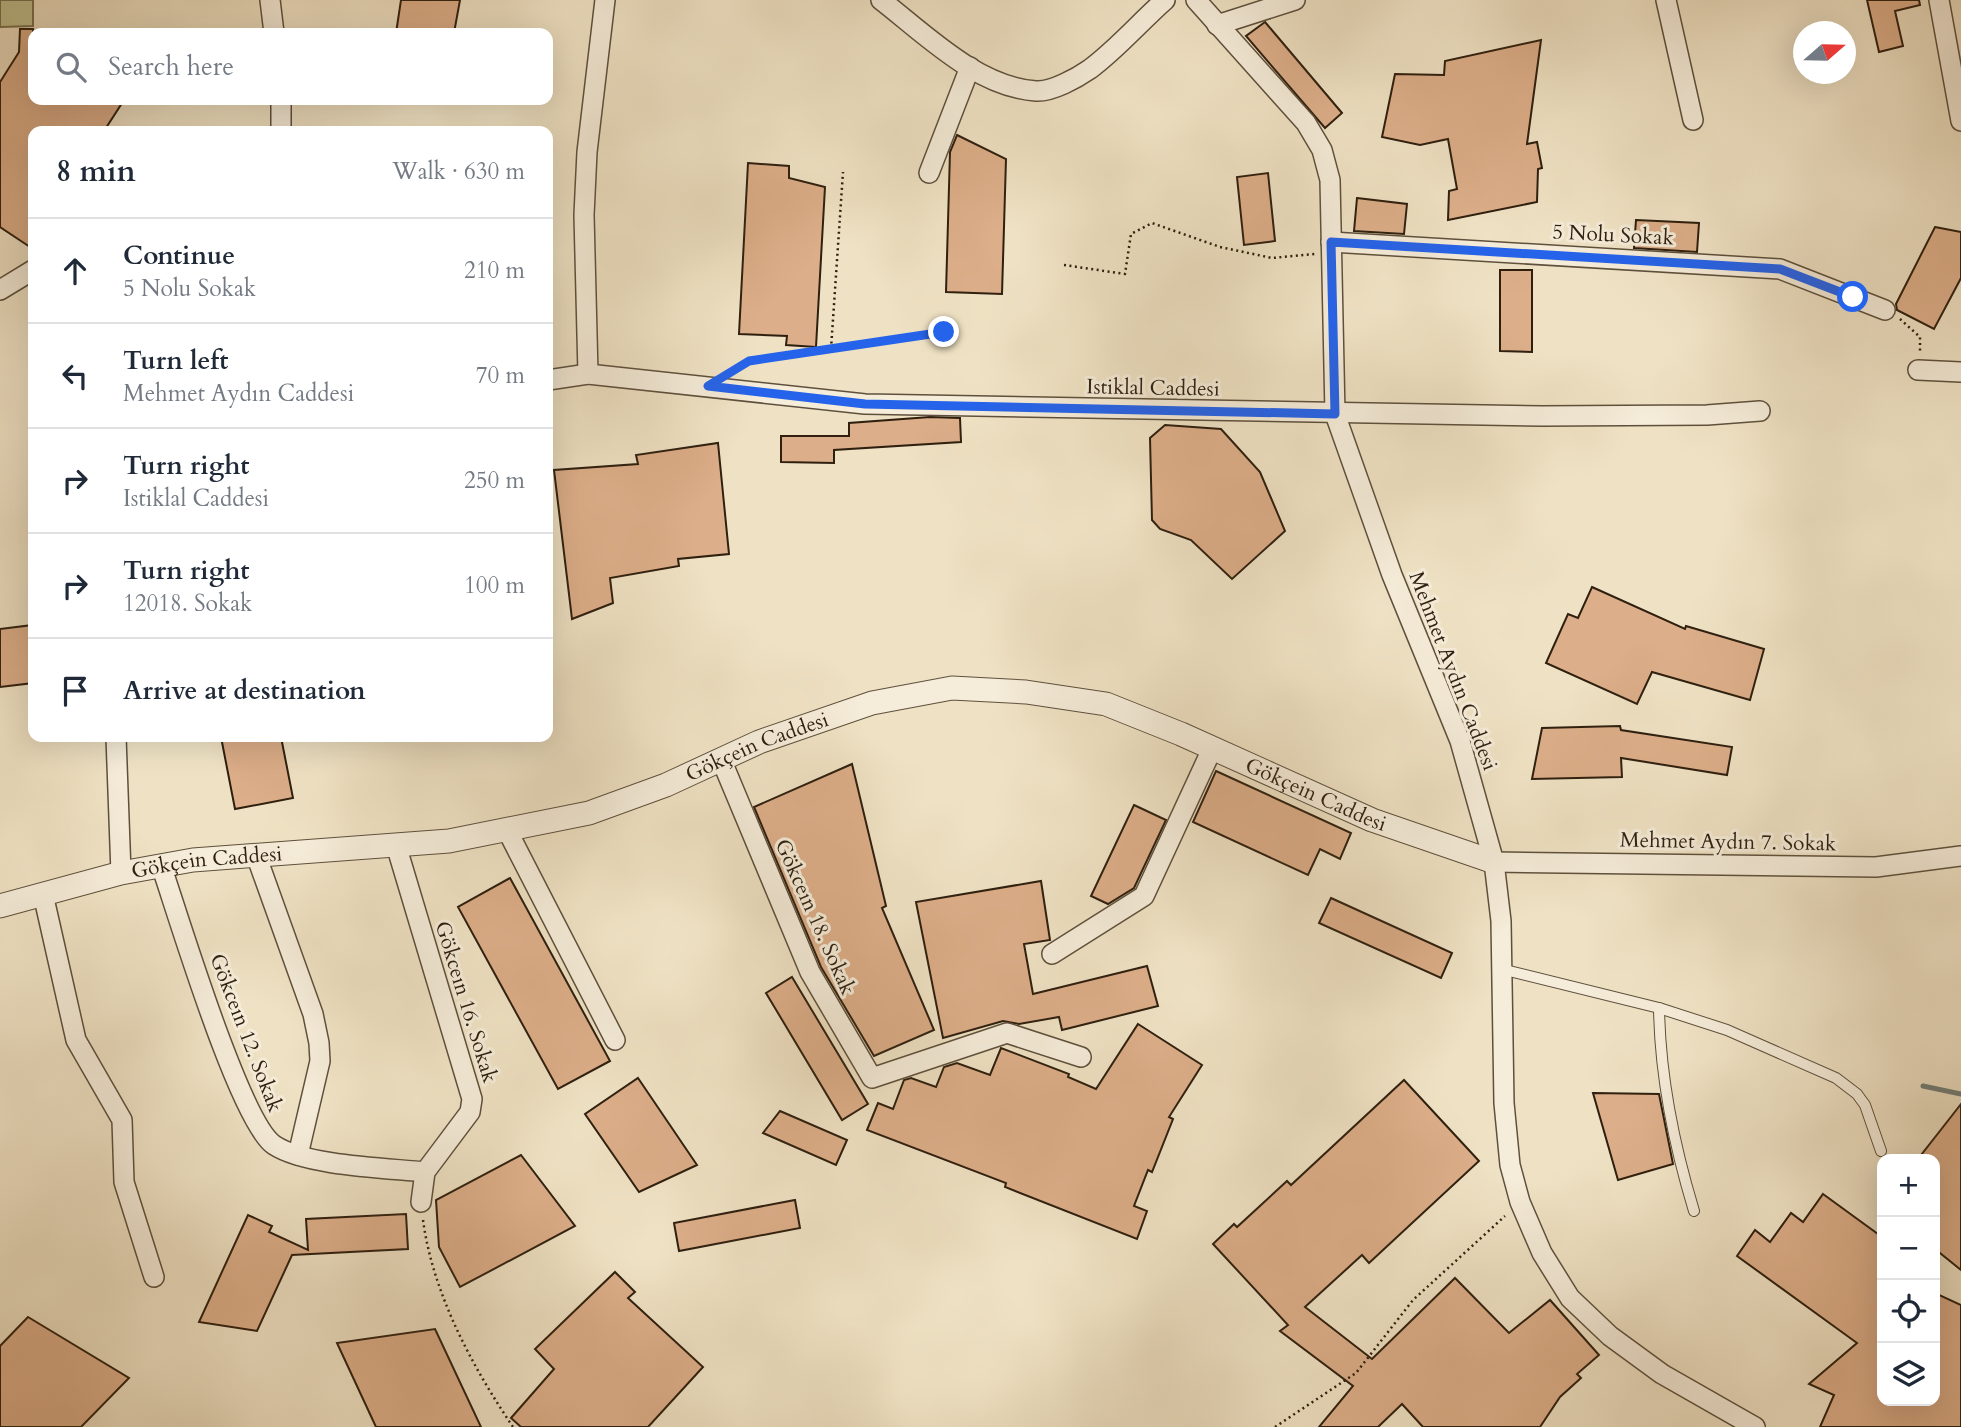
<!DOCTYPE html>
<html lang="en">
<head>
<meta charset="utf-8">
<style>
	:root { --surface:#fff; --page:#f2f2f3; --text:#1f2937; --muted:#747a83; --line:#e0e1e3 }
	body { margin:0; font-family:Cardo,serif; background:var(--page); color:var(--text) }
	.controls { position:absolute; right:21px; bottom:21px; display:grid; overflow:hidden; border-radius:14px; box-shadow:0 7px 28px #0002 }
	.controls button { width:63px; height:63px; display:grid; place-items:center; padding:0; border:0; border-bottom:2px solid var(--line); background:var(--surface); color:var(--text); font:35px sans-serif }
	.compass { position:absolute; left:1793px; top:21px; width:63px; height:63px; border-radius:50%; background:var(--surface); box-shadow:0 7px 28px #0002; rotate:70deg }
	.stop { position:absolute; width:21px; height:21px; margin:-16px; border:5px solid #2563eb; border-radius:50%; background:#fff }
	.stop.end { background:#2563eb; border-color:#fff; box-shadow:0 2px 7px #0008 }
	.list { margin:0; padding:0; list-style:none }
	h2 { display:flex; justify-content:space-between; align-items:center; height:91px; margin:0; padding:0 28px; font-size:30px }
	h2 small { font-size:23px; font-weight:400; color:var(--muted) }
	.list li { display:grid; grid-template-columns:46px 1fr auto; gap:21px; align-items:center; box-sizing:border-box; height:105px; padding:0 28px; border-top:2px solid var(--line) }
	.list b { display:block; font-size:26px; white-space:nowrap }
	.list p { margin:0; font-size:23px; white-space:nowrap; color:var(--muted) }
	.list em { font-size:23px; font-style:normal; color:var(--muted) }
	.icon { flex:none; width:38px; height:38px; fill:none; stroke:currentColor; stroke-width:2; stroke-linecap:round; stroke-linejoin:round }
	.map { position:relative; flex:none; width:1961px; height:1427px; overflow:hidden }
	.search { position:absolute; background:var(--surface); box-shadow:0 7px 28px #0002; left:28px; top:28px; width:525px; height:77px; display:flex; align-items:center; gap:18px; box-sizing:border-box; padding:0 24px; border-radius:14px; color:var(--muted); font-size:26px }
	.panel { position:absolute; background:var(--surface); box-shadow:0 7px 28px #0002; left:28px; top:126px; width:525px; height:616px; border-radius:14px }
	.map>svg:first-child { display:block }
	.green { fill:#c0c190; stroke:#777050; stroke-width:2 }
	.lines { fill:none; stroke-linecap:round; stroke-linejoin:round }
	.stream { stroke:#707d77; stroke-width:5 }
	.building { fill:#dcae89; stroke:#2e1f0f; stroke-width:2 }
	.service-casing { stroke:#5e503c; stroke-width:12 }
	.minor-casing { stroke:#5e503c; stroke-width:22 }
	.tertiary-casing { stroke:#5e503c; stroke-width:25 }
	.path { stroke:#2e1f0f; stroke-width:2.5; stroke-dasharray:2 3.5; stroke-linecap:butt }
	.service { stroke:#f5ecd9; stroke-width:10 }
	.minor { stroke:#f5ecd9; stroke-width:19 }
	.tertiary { stroke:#f5ecd9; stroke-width:23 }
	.route { stroke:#2563eb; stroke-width:9 }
	.labels { text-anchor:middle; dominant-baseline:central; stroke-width:6; stroke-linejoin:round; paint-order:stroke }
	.street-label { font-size:21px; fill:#2e1f0f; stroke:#f5ecd9 }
</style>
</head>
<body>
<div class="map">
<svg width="1961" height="1427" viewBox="0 0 1961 1427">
	<rect width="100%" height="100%" fill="#efe2c4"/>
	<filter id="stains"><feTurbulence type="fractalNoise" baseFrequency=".00286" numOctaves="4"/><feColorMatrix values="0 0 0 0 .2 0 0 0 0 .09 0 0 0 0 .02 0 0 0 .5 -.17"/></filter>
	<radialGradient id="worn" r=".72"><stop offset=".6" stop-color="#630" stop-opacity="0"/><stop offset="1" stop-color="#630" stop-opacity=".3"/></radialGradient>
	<path class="green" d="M 0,0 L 33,0 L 33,26 L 0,27 Z"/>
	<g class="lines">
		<path class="stream" d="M 1923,1086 L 1961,1094"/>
	</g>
	<g class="building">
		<path d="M 401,0 L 460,0 L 454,33 L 396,33 Z"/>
		<path d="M 1867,0 L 1919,0 L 1920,5 L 1895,11 L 1903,46 L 1879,52 Z"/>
		<path d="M 1265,22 L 1342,113 L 1325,128 L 1246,36 Z"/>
		<path d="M 20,29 L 33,29 L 33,100 L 124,100 L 104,131 L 33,131 L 33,249 L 0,227 L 0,82 L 19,52 Z"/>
		<path d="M 1541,40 L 1527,144 L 1537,142 L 1542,168 L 1538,169 L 1537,202 L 1448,220 L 1449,191 L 1457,189 L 1448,139 L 1420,145 L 1382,137 L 1395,74 L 1444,75 L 1445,61 Z"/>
		<path d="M 957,135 L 1006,159 L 1002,294 L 946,292 L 950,152 Z"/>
		<path d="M 748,163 L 789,166 L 789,178 L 825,187 L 816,347 L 786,345 L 787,336 L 739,334 Z"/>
		<path d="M 1268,173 L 1275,241 L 1244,245 L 1237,177 Z"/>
		<path d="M 1357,198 L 1407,204 L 1404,234 L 1354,231 Z"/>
		<path d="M 1636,220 L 1699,223 L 1697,252 L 1634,248 Z"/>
		<path d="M 1935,227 L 1961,232 L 1961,278 L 1934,329 L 1897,310 L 1896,304 Z"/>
		<path d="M 1500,270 L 1532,270 L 1532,352 L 1500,351 Z"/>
		<path d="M 930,417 L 960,418 L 961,442 L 834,450 L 834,463 L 781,462 L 781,436 L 849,436 L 849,423 Z"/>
		<path d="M 1165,425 L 1221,429 L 1260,472 L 1285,531 L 1232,579 L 1191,540 L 1160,529 L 1152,520 L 1150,438 Z"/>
		<path d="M 718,443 L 729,554 L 678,559 L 679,566 L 610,578 L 613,603 L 572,619 L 554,470 L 638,464 L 636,455 Z"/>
		<path d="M 1592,587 L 1685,629 L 1686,626 L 1764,649 L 1750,700 L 1652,672 L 1637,704 L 1546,663 L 1568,614 L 1578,618 Z"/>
		<path d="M 33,625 L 33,683 L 0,687 L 0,629 Z"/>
		<path d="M 1620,726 L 1621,730 L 1732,747 L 1727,775 L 1621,758 L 1622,777 L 1532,779 L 1542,728 Z"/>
		<path d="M 221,737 L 281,737 L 293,798 L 235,809 Z"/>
		<path d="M 852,764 L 886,906 L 882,908 L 934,1030 L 874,1056 L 821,967 L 754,807 Z"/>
		<path d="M 1216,771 L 1351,833 L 1340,859 L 1320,849 L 1308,875 L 1193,822 Z"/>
		<path d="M 1134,805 L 1166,820 L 1134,888 L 1108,904 L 1091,896 Z"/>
		<path d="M 510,878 L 610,1061 L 558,1089 L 458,907 Z"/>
		<path d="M 1041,881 L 1050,940 L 1024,944 L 1033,994 L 1147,966 L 1158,1006 L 1062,1030 L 1059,1017 L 1019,1024 L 1003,1021 L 943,1038 L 916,902 Z"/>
		<path d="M 1331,898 L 1452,953 L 1441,978 L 1319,923 Z"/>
		<path d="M 792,977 L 868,1104 L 842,1120 L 766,993 Z"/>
		<path d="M 1138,1024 L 1202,1065 L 1169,1117 L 1173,1119 L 1152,1172 L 1148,1170 L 1134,1206 L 1147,1211 L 1137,1239 L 1005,1187 L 1006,1183 L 867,1130 L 878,1103 L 893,1109 L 904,1080 L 911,1078 L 936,1087 L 944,1067 L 957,1063 L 990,1075 L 1001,1048 L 1069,1074 L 1068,1077 L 1096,1089 Z"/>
		<path d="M 638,1078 L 697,1165 L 639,1192 L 585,1114 Z"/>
		<path d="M 1404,1080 L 1479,1161 L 1369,1263 L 1362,1255 L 1305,1307 L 1372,1359 L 1455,1278 L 1509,1333 L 1550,1300 L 1599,1355 L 1577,1374 L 1581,1378 L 1560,1397 L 1540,1427 L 1423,1427 L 1402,1404 L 1378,1427 L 1319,1427 L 1353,1386 L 1280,1331 L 1288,1325 L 1213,1244 L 1234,1224 L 1237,1227 L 1287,1181 L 1291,1185 Z"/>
		<path d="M 1593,1093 L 1659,1094 L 1673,1164 L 1618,1180 Z"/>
		<path d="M 1961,1104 L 1961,1270 L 1935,1249 L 1935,1159 L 1918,1159 Z"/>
		<path d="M 780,1111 L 847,1140 L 836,1165 L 763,1133 Z"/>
		<path d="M 521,1155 L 575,1226 L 460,1287 L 439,1247 L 436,1200 Z"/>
		<path d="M 1823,1194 L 1882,1237 L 1882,1401 L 1935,1401 L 1935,1293 L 1961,1305 L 1961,1427 L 1820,1427 L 1834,1395 L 1809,1384 L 1857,1343 L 1737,1256 L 1755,1230 L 1770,1242 L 1791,1213 L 1803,1222 Z"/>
		<path d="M 795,1200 L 800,1228 L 679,1251 L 674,1223 Z"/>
		<path d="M 406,1214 L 408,1249 L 292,1255 L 257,1331 L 199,1322 L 248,1215 L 272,1226 L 269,1232 L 308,1250 L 306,1219 Z"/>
		<path d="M 615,1272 L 635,1292 L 628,1298 L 703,1367 L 648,1427 L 521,1427 L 511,1418 L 554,1369 L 535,1349 Z"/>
		<path d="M 28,1317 L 129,1378 L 81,1427 L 0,1427 L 0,1346 Z"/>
		<path d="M 435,1329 L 481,1427 L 376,1427 L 337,1343 Z"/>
	</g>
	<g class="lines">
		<defs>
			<g id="service">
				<path d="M 1501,969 L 1659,1008 L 1727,1030 L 1836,1078 L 1857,1094 L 1865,1105 L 1881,1151"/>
				<path d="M 1659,1008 C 1660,1076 1674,1145 1694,1211"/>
			</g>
			<g id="minor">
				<path d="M 270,0 L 274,33"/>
				<path d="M 881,0 C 925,34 977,87 1036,91 C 1052,92 1077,78 1090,69 C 1117,49 1140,22 1165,0"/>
				<path d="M 1196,0 L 1306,123 L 1322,150 L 1330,180 L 1335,414 L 1392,575 L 1460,741 L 1494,862 L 1501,921 L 1504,1103 L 1510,1165 L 1520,1202 L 1542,1253 L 1570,1298 L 1610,1336 L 1662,1374 L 1755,1427"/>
				<path d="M 1666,0 L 1693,120"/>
				<path d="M 1939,0 L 1961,121"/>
				<path d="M 1217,25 L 1295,0"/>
				<path d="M 281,100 L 281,131"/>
				<path d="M 929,173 L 970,67"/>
				<path d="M 1331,242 L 1780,269 L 1885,310"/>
				<path d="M 0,290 L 33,270"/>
				<path d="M 1918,370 L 1961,372"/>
				<path d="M 588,374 L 584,215 L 587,152 L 605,0"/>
				<path d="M 548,380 L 588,374 L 865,404 L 1542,416 L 1707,415 L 1760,411"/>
				<path d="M 116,737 L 121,873"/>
				<path d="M 721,759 L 810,972 L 872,1078 L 1007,1033 L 1081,1057"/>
				<path d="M 507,830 L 615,1040"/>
				<path d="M 396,845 L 472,1099 L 470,1112 L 425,1172 L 421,1202"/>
				<path d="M 256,855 L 313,1014 L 319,1043 L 320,1061 L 298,1155"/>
				<path d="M 1494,862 L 1876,867 L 1961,856"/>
				<path d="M 161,865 C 178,915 240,1122 274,1145 C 306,1166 386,1168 425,1172"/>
				<path d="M 43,894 L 76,1040 L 122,1120 L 124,1182 L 154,1277"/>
				<path d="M 1052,954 L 1144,896 L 1212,749"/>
			</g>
			<g id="tertiary">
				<path id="s1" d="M 0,906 L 121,873 L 193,860 L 449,841 L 589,813 L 666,785 L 759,742 L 872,703 L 952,688 L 1026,692 L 1106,704 L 1181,734 L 1372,820 L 1494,862"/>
			</g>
		</defs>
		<use href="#service" class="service-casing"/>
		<use href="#minor" class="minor-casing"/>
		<use href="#tertiary" class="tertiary-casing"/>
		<g class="path">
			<path d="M 1064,265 L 1125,274 L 1131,234 L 1152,223 L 1220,247 L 1272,258 L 1315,254"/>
			<path d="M 1900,319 L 1920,337 L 1920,352"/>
			<path d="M 831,349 L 843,172"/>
			<path d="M 732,372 L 749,361 L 944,332"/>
			<path d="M 423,1220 C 433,1294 472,1366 513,1427"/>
			<path d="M 1275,1427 L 1356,1373 L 1413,1300 L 1505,1216"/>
		</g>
		<use href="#service" class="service"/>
		<use href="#minor" class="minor"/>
		<use href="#tertiary" class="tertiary"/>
	</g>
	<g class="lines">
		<path class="route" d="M 944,332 L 749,361 L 708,386 L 865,404 L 1335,414 L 1331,242 L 1780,269 L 1853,297"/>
	</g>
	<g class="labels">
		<g class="street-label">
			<text transform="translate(1613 235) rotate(3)">5 Nolu Sokak</text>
			<text transform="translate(1153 388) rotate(1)">Istiklal Caddesi</text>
			<text transform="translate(1453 671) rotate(69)">Mehmet Aydın Caddesi</text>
			<text stroke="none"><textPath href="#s1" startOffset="779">Gökçein Caddesi</textPath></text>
			<text stroke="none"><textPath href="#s1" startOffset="1367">Gökçein Caddesi</textPath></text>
			<text transform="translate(1728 842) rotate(1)">Mehmet Aydın 7. Sokak</text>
			<text stroke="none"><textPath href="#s1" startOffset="212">Gökçein Caddesi</textPath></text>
			<text transform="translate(815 917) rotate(66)">Gökceın 18. Sokak</text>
			<text transform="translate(466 1002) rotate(73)">Gökceın 16. Sokak</text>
			<text transform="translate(246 1033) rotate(69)">Gökceın 12. Sokak</text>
		</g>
	</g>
	<rect width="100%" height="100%" filter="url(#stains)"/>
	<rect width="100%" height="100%" fill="url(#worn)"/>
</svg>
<div class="controls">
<button>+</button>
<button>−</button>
<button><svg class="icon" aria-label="locate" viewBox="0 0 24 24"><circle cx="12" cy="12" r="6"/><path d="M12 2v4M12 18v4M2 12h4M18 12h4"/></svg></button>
<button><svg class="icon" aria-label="layers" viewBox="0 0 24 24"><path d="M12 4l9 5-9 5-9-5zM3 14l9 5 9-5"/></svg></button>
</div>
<svg class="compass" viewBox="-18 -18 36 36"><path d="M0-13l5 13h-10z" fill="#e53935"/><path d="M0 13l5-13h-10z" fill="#747a83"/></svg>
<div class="stop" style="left:1853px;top:297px"></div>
<div class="stop end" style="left:944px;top:332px"></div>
<div class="search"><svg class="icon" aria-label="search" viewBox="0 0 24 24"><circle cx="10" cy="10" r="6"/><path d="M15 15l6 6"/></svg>Search here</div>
<section class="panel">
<h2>8 min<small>Walk · 630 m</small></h2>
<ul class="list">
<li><svg class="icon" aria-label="ahead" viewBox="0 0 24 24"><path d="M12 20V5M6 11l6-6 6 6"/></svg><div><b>Continue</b><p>5 Nolu Sokak</p></div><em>210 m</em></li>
<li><svg class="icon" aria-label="left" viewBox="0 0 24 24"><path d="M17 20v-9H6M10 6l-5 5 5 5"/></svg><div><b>Turn left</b><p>Mehmet Aydın Caddesi</p></div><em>70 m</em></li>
<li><svg class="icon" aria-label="right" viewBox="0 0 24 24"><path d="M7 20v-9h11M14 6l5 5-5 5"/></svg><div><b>Turn right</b><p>Istiklal Caddesi</p></div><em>250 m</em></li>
<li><svg class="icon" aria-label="right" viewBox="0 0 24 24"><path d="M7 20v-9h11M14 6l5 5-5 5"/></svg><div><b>Turn right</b><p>12018. Sokak</p></div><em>100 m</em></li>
<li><svg class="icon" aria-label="arrive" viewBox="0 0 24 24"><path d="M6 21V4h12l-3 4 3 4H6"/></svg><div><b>Arrive at destination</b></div></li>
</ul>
</section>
</div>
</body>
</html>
